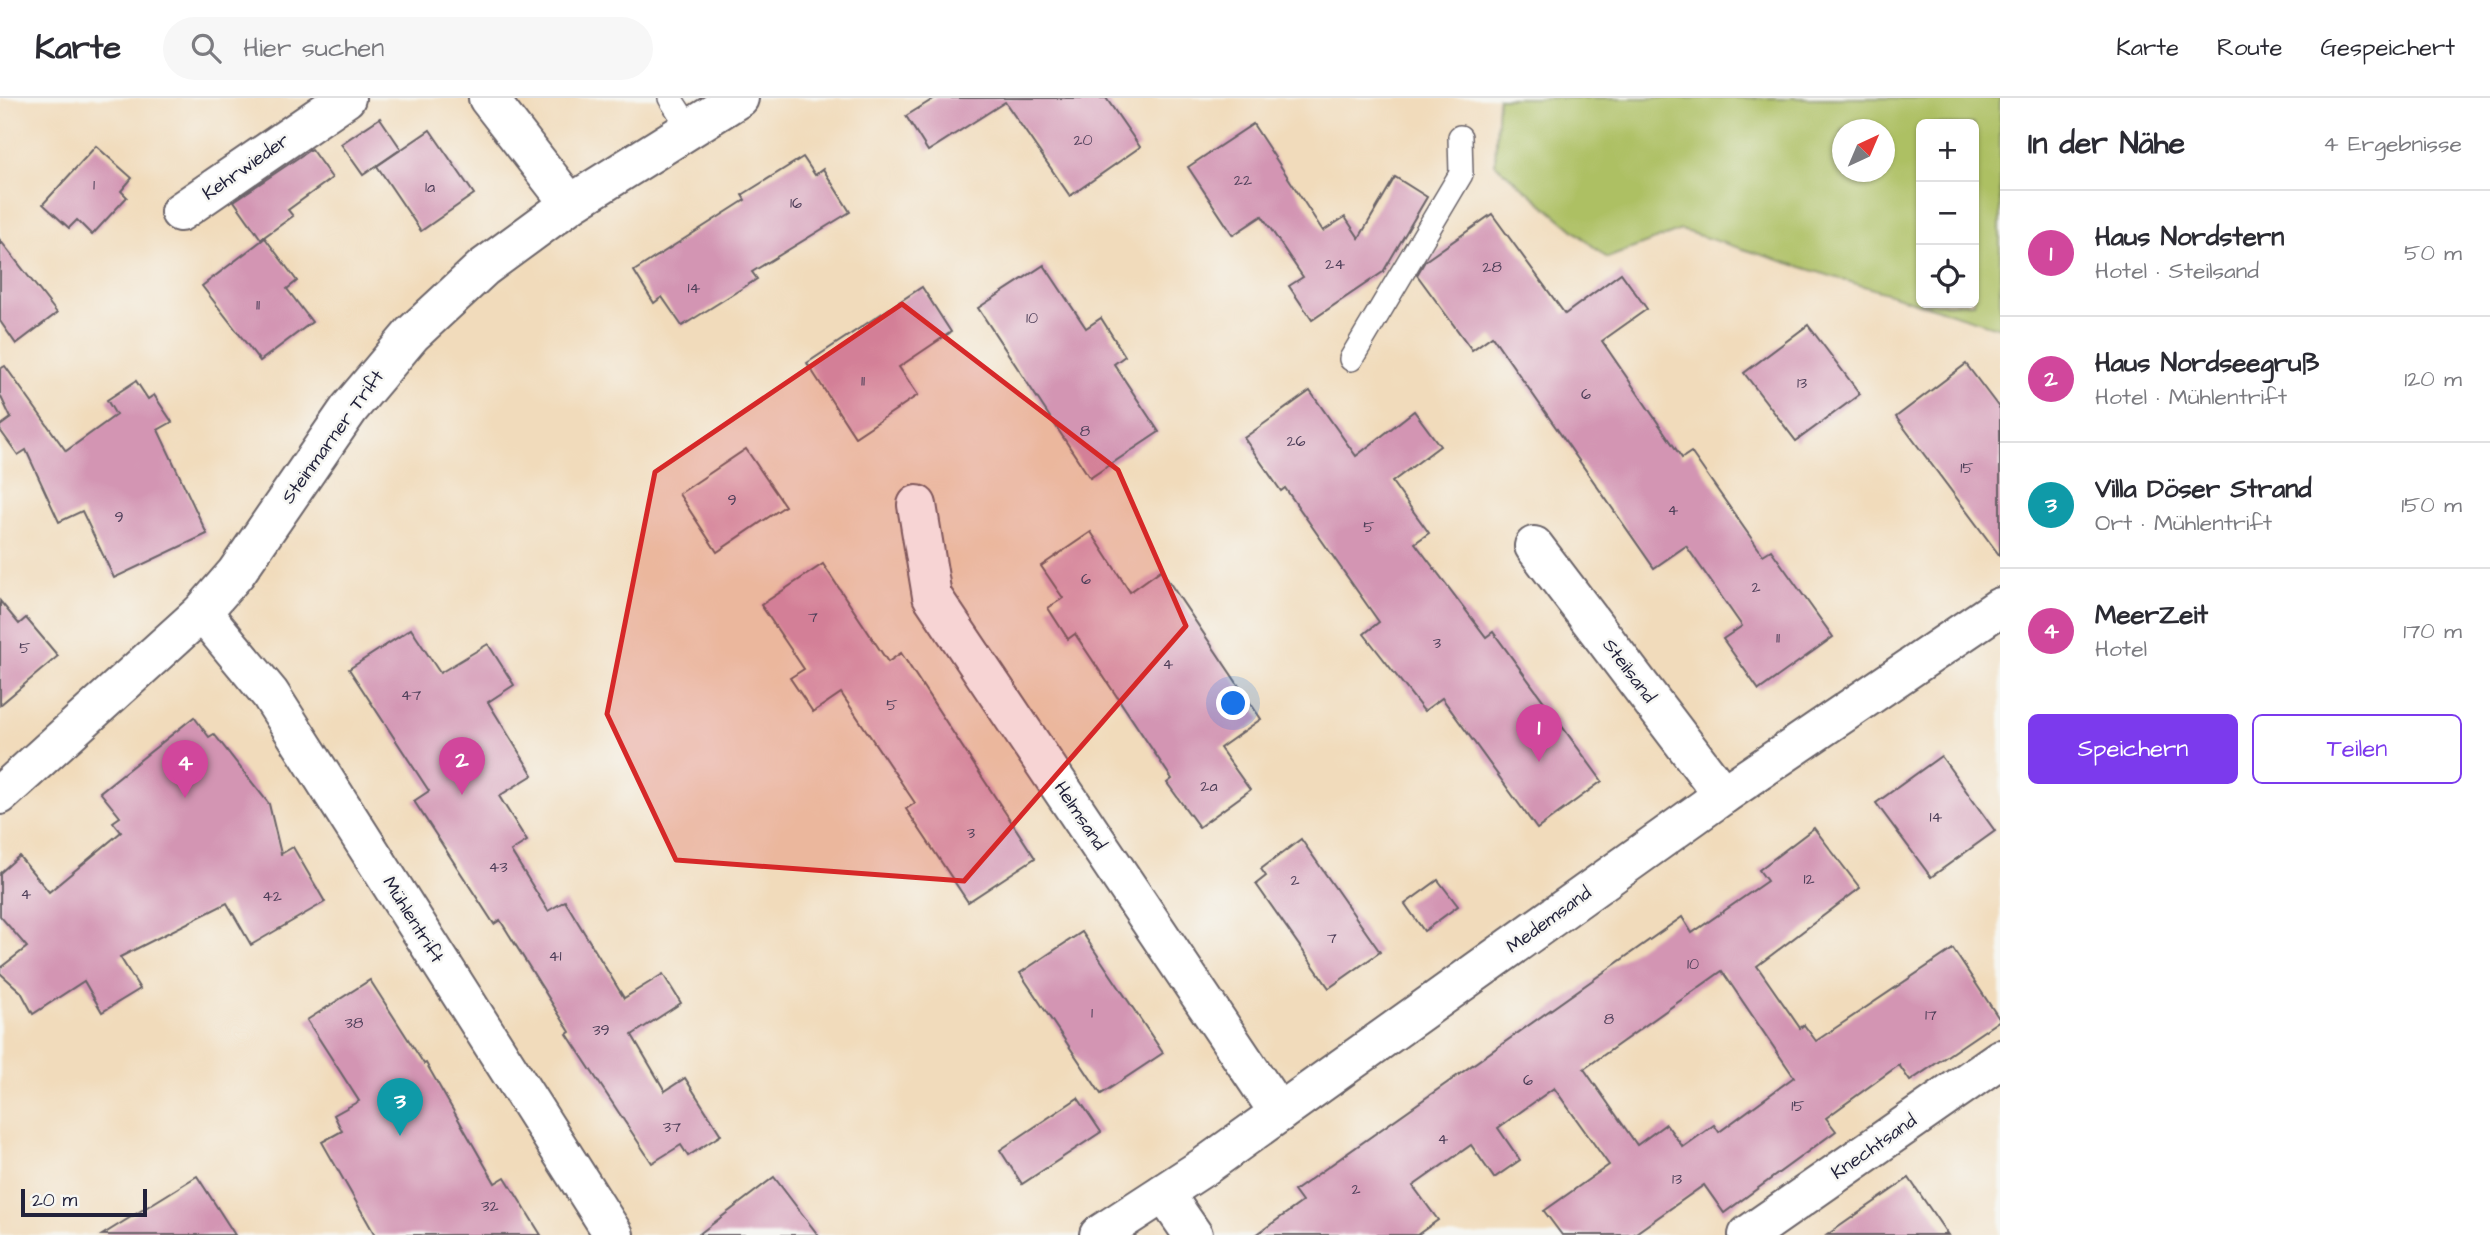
<!DOCTYPE html>
<html lang="de">
<head>
<meta charset="utf-8">
<style>
	:root { --surface:#fff; --page:#f7f7f7; --text:#2b2b33; --muted:#7c7c81; --line:#e1e1e2; --accent:#7c3aed }
	body { margin:0; font-family:"Architects Daughter",sans-serif; background:var(--page); color:var(--text) }
	.controls { position:absolute; right:21px; top:21px; display:grid; overflow:hidden; border-radius:10px; box-shadow:0 2px 5px #0004 }
	.controls button { width:63px; height:63px; display:grid; place-items:center; padding:0; border:0; border-bottom:2px solid var(--line); background:var(--surface); color:var(--text); font:35px sans-serif }
	.compass { position:absolute; left:1832px; top:21px; width:63px; height:63px; border-radius:50%; background:var(--surface); box-shadow:0 2px 5px #0004; rotate:44deg }
	.scale { position:absolute; left:21px; bottom:18px; width:126px; box-sizing:border-box; padding-left:7px; border:4px solid #22223b; border-top:0; font-size:19px; line-height:24px; white-space:nowrap; color:#22223b; -webkit-text-stroke:5px #f6f6f2; paint-order:stroke }
	.you { position:absolute; left:1234px; top:606px; width:24px; height:24px; margin:-18px; border:5px solid #fff; border-radius:50%; background:#1a73e8; box-shadow:0 0 0 10px #1a73e833 }
	.badge { display:grid; place-items:center; width:46px; height:46px; border-radius:50%; background:var(--accent); color:#fff; font-size:23px; font-weight:700 }
	.pin { position:absolute; translate:-50% -58px; filter:drop-shadow(0 2px 4px #0008) }
	.pin::after { content:''; position:absolute; top:37px; width:24px; height:21px; background:inherit; clip-path:polygon(0 0,100% 0,50% 100%) }
	.list { margin:0; padding:0; list-style:none }
	h2 { display:flex; justify-content:space-between; align-items:center; height:91px; margin:0; padding:0 28px; font-size:30px }
	h2 small { font-size:23px; font-weight:400; color:var(--muted) }
	.list li { display:grid; grid-template-columns:46px 1fr auto; gap:21px; align-items:center; box-sizing:border-box; height:126px; padding:0 28px; border-top:2px solid var(--line) }
	.list b { display:block; font-size:26px; white-space:nowrap }
	.list p { margin:0; font-size:23px; white-space:nowrap; color:var(--muted) }
	.list em { font-size:23px; font-style:normal; color:var(--muted) }
	.actions { display:flex; gap:14px; padding:21px 28px }
	.actions a { flex:1; padding:16px 0; border:2px solid var(--accent); border-radius:10px; text-align:center; font-size:24px; color:var(--accent) }
	.actions .main { background:var(--accent); color:#fff }
	.icon { flex:none; width:38px; height:38px; fill:none; stroke:currentColor; stroke-width:2; stroke-linecap:round; stroke-linejoin:round }
	.map { position:relative; flex:none; width:2000px; height:1137px; overflow:hidden }
	header { display:flex; align-items:center; gap:42px; box-sizing:border-box; height:98px; padding:0 35px; background:var(--surface); border-bottom:2px solid var(--line) }
	header strong { font-size:33px }
	nav { display:flex; gap:38px; margin-inline-start:auto; font-size:24px }
	.search { width:490px; height:63px; background:var(--page); display:flex; align-items:center; gap:18px; box-sizing:border-box; padding:0 24px; border-radius:38px; color:var(--muted); font-size:26px }
	main { display:flex }
	aside { flex:1; background:var(--surface) }
	.map>svg:first-child { display:block }
	.green { fill:#adc063; stroke:#68714f; stroke-width:2; fill-rule:evenodd }
	.building { fill:#d395b3; fill-rule:evenodd }
	.lines { fill:none; stroke-linecap:round; stroke-linejoin:round }
	.lane-casing { stroke:#6a6368; stroke-width:26 }
	.street-casing { stroke:#6a6368; stroke-width:42 }
	.lane { stroke:#fff; stroke-width:23 }
	.street { stroke:#fff; stroke-width:38 }
	.marked { fill:#d62828; fill-opacity:0.2; stroke:#d62828; stroke-width:5; stroke-linejoin:round }
	.labels { text-anchor:middle; dominant-baseline:central; stroke-width:5; stroke-linejoin:round; paint-order:stroke }
	.number-label { font-size:16px; fill:#4e3f59 }
	.street-label { font-size:19px; fill:#22223b; stroke:#f6f6f2 }
</style>
</head>
<body>
<header>
<strong>Karte</strong>
<div class="search"><svg class="icon" aria-label="search" viewBox="0 0 24 24"><circle cx="10" cy="10" r="6"/><path d="M15 15l6 6"/></svg>Hier suchen</div>
<nav><a>Karte</a><a>Route</a><a>Gespeichert</a></nav>
</header>
<main>
<div class="map">
<svg width="2000" height="1137" viewBox="0 0 2000 1137">
	<rect width="100%" height="100%" fill="#f6f6f2"/>
	<filter id="ink" filterUnits="userSpaceOnUse"><feTurbulence type="fractalNoise" baseFrequency=".0143" numOctaves="2"/><feDisplacementMap in="SourceGraphic" scale="14" xChannelSelector="R" yChannelSelector="G"/><feConvolveMatrix kernelMatrix="1 2 1 2 8 2 1 2 1" color-interpolation-filters="sRGB"/></filter>
	<filter id="wash" filterUnits="userSpaceOnUse"><feTurbulence type="fractalNoise" baseFrequency=".00686" numOctaves="4" result="noise"/><feDisplacementMap in="SourceGraphic" scale="28" xChannelSelector="R" yChannelSelector="G"/><feGaussianBlur stdDeviation="1.57" result="paint"/><feColorMatrix in="noise" values="0 0 0 0 0 0 0 0 0 0 0 0 0 0 0 0 0 1.4 0 .05"/><feComposite in="paint" operator="in"/></filter>
	<g filter="url(#wash)">
		<rect width="100%" height="100%" fill="#f1dbbb"/>
		<path class="green" d="M 1498,0 L 2000,0 L 2000,230 L 1681,132 L 1607,160 L 1495,66 ZM 1921,26 L 1974,26 L 1974,205 L 1921,205 ZM 1842,32 L 1884,32 L 1884,74 L 1842,74 Z"/>
		<g id="blocks">
			<g class="building">
				<path d="M 935,0 L 1106,0 L 1140,49 L 1070,98 L 1005,4 L 928,53 L 906,18 Z"/>
				<path d="M 380,20 L 401,51 L 363,77 L 341,46 Z"/>
				<path d="M 1253,26 L 1323,133 L 1345,119 L 1359,140 L 1395,79 L 1427,99 L 1383,174 L 1312,222 L 1289,188 L 1303,179 L 1262,118 L 1233,137 L 1188,69 Z"/>
				<path d="M 430,32 L 474,96 L 421,133 L 377,68 Z"/>
				<path d="M 96,48 L 132,80 L 121,93 L 127,99 L 92,137 L 77,122 L 69,130 L 43,106 Z"/>
				<path d="M 311,51 L 332,80 L 288,112 L 293,118 L 261,141 L 234,103 Z"/>
				<path d="M 803,59 L 815,77 L 823,71 L 850,114 L 752,174 L 757,181 L 682,228 L 662,199 L 654,205 L 634,173 L 745,102 L 742,97 Z"/>
				<path d="M 1492,116 L 1565,216 L 1621,175 L 1647,211 L 1602,243 L 1682,360 L 1691,354 L 1763,457 L 1771,452 L 1833,539 L 1759,592 L 1723,541 L 1742,528 L 1686,448 L 1654,470 L 1492,238 L 1472,252 L 1417,177 L 1425,163 Z"/>
				<path d="M 265,140 L 297,183 L 287,191 L 312,224 L 260,263 L 202,188 Z"/>
				<path d="M 0,142 L 57,215 L 16,246 L 0,223 Z"/>
				<path d="M 1044,167 L 1086,230 L 1101,220 L 1125,258 L 1114,266 L 1159,334 L 1090,380 L 978,210 Z"/>
				<path d="M 922,189 L 951,234 L 899,269 L 918,297 L 855,339 L 807,265 Z"/>
				<path d="M 1808,227 L 1860,296 L 1796,343 L 1744,275 Z"/>
				<path d="M 1966,266 L 2000,311 L 2000,458 L 1896,319 Z"/>
				<path d="M 5,268 L 66,353 L 116,317 L 107,302 L 136,283 L 148,301 L 154,297 L 172,324 L 158,332 L 207,436 L 114,480 L 82,413 L 59,424 L 26,352 L 18,357 L 0,332 L 0,328 L 11,320 L 0,297 L 0,271 Z"/>
				<path d="M 1310,293 L 1356,358 L 1414,313 L 1440,348 L 1392,384 L 1429,435 L 1415,445 L 1486,539 L 1493,534 L 1602,683 L 1537,731 L 1442,600 L 1424,613 L 1364,536 L 1379,524 L 1285,390 L 1281,393 L 1244,340 Z"/>
				<path d="M 746,351 L 785,408 L 717,454 L 679,396 Z"/>
				<path d="M 1091,434 L 1130,494 L 1161,472 L 1261,621 L 1220,650 L 1250,692 L 1199,729 L 1167,685 L 1172,681 L 1075,536 L 1068,541 L 1048,510 L 1063,500 L 1041,468 Z"/>
				<path d="M 823,466 L 888,564 L 901,555 L 1035,760 L 968,804 L 906,711 L 915,705 L 841,595 L 813,614 L 790,580 L 804,571 L 761,507 Z"/>
				<path d="M 0,503 L 19,526 L 26,520 L 58,558 L 0,607 Z"/>
				<path d="M 411,531 L 440,575 L 488,546 L 514,587 L 488,604 L 533,677 L 499,698 L 527,743 L 511,753 L 548,813 L 565,803 L 624,900 L 663,876 L 681,905 L 632,937 L 665,993 L 685,980 L 721,1037 L 688,1058 L 681,1047 L 652,1065 L 567,936 L 570,934 L 500,822 L 494,826 L 414,703 L 429,693 L 349,571 Z"/>
				<path d="M 194,619 L 209,639 L 214,636 L 269,706 L 281,756 L 293,749 L 325,804 L 251,847 L 227,805 L 120,859 L 140,891 L 102,914 L 84,883 L 33,916 L 21,894 L 0,875 L 0,870 L 27,849 L 0,818 L 0,775 L 19,758 L 49,794 L 121,734 L 113,724 L 120,719 L 100,694 Z"/>
				<path d="M 1941,658 L 1995,733 L 1931,779 L 1876,705 Z"/>
				<path d="M 1814,730 L 1860,790 L 1757,868 L 1800,930 L 1804,927 L 1816,943 L 1953,851 L 2000,922 L 1910,983 L 1899,967 L 1826,1020 L 1836,1033 L 1724,1115 L 1704,1087 L 1633,1137 L 1562,1137 L 1544,1113 L 1609,1067 L 1554,990 L 1498,1030 L 1520,1062 L 1494,1080 L 1471,1047 L 1413,1088 L 1438,1122 L 1417,1137 L 1256,1137 L 1302,1104 L 1294,1093 L 1682,819 L 1692,835 L 1767,783 L 1759,772 ZM 1722,873 L 1794,979 L 1719,1034 L 1714,1027 L 1683,1049 L 1666,1026 L 1637,1047 L 1584,971 Z"/>
				<path d="M 1301,741 L 1380,854 L 1329,890 L 1256,786 L 1266,778 L 1261,771 Z"/>
				<path d="M 1438,782 L 1458,808 L 1424,833 L 1405,806 Z"/>
				<path d="M 1082,834 L 1163,955 L 1101,996 L 1020,875 Z"/>
				<path d="M 370,882 L 424,966 L 426,965 L 495,1085 L 505,1079 L 541,1137 L 375,1137 L 322,1044 L 342,1033 L 334,1017 L 359,1003 L 307,922 Z"/>
				<path d="M 1078,1000 L 1101,1034 L 1022,1086 L 1000,1052 Z"/>
				<path d="M 197,1078 L 235,1137 L 102,1137 Z"/>
				<path d="M 774,1079 L 818,1137 L 698,1137 Z"/>
				<path d="M 1909,1080 L 1948,1137 L 1827,1137 Z"/>
			</g>
		</g>
	</g>
	<g filter="url(#ink)">
		<use href="#blocks" fill-opacity="0" stroke="#6a6368" stroke-width="2"/>
		<g class="lines">
			<defs>
				<g id="lane">
					<path d="M 670,0 L 690,31"/>
					<path d="M 1351,261 L 1461,76 L 1460,39"/>
				</g>
				<g id="street">
					<path d="M 488,0 L 570,106"/>
					<path d="M 180,114 L 346,0"/>
					<path d="M 917,407 L 932,498 L 1279,1015"/>
					<path d="M 1534,448 L 1723,697"/>
					<path d="M 202,514 L 270,596 L 614,1137"/>
					<path d="M 0,697 L 202,514 L 236,475 L 349,311 L 412,236 L 483,170 L 570,106 L 739,0"/>
					<path d="M 1164,1095 L 1193,1137"/>
					<path d="M 1099,1137 L 1205,1068 L 1723,697 L 2000,509"/>
					<path d="M 1748,1137 L 2000,961"/>
				</g>
			</defs>
			<use href="#lane" class="lane-casing"/>
			<use href="#street" class="street-casing"/>
			<use href="#lane" class="lane"/>
			<use href="#street" class="street"/>
		</g>
	</g>
	<path class="marked" d="M 902,206 L 1118,372 L 1186,528 L 964,783 L 676,762 L 607,616 L 655,374 Z"/>
	<g class="labels">
		<g class="number-label">
			<text x="1083" y="42">20</text>
			<text x="1243" y="82">22</text>
			<text x="94" y="87">1</text>
			<text x="430" y="89">1a</text>
			<text x="796" y="105">16</text>
			<text x="1335" y="166">24</text>
			<text x="1492" y="169">28</text>
			<text x="694" y="190">14</text>
			<text x="258" y="207">11</text>
			<text x="1032" y="220">10</text>
			<text x="863" y="283">11</text>
			<text x="1802" y="285">13</text>
			<text x="1586" y="296">6</text>
			<text x="1085" y="333">8</text>
			<text x="1296" y="343">26</text>
			<text x="1967" y="370">15</text>
			<text x="732" y="402">9</text>
			<text x="1673" y="412">4</text>
			<text x="119" y="419">9</text>
			<text x="1369" y="429">5</text>
			<text x="1086" y="481">6</text>
			<text x="1756" y="489">2</text>
			<text x="813" y="519">7</text>
			<text x="1778" y="540">11</text>
			<text x="1437" y="545">3</text>
			<text x="25" y="550">5</text>
			<text x="1168" y="566">4</text>
			<text x="411" y="597">47</text>
			<text x="892" y="607">5</text>
			<text x="1209" y="688">2a</text>
			<text x="1936" y="719">14</text>
			<text x="971" y="735">3</text>
			<text x="498" y="769">43</text>
			<text x="1809" y="781">12</text>
			<text x="1295" y="782">2</text>
			<text x="26" y="796">4</text>
			<text x="272" y="798">42</text>
			<text x="1332" y="840">7</text>
			<text x="555" y="858">41</text>
			<text x="1693" y="866">10</text>
			<text x="1092" y="915">1</text>
			<text x="1931" y="917">17</text>
			<text x="1609" y="921">8</text>
			<text x="354" y="925">38</text>
			<text x="601" y="932">39</text>
			<text x="1528" y="982">6</text>
			<text x="1798" y="1008">15</text>
			<text x="672" y="1029">37</text>
			<text x="1443" y="1041">4</text>
			<text x="1677" y="1081">13</text>
			<text x="1356" y="1091">2</text>
			<text x="490" y="1108">32</text>
		</g>
		<g class="street-label">
			<text transform="translate(246 69) rotate(-35)">Kehrwieder</text>
			<text transform="translate(333 339) rotate(-54)">Steinmarner Trift</text>
			<text transform="translate(1629 573) rotate(53)">Steilsand</text>
			<text transform="translate(1080 718) rotate(56)">Helmsand</text>
			<text transform="translate(413 822) rotate(58)">Mühlentrift</text>
			<text transform="translate(1549 822) rotate(-36)">Medemsand</text>
			<text transform="translate(1874 1049) rotate(-35)">Knechtsand</text>
		</g>
	</g>
</svg>
<div class="controls">
<button>+</button>
<button>−</button>
<button><svg class="icon" aria-label="locate" viewBox="0 0 24 24"><circle cx="12" cy="12" r="6"/><path d="M12 2v4M12 18v4M2 12h4M18 12h4"/></svg></button>
</div>
<svg class="compass" viewBox="-18 -18 36 36"><path d="M0-13l5 13h-10z" fill="#e53935"/><path d="M0 13l5-13h-10z" fill="#7c7c81"/></svg>
<div class="scale">20 m</div>
<div class="you"></div>
<div class="pin badge" style="left:1539px;top:664px;background:#d1479c">1</div>
<div class="pin badge" style="left:462px;top:697px;background:#d1479c">2</div>
<div class="pin badge" style="left:400px;top:1038px;background:#0f9aa8">3</div>
<div class="pin badge" style="left:185px;top:700px;background:#d1479c">4</div>
</div>
<aside>
<h2>In der Nähe<small>4 Ergebnisse</small></h2>
<ul class="list">
<li><span class="badge" style="background:#d1479c">1</span><div><b>Haus Nordstern</b><p>Hotel · Steilsand</p></div><em>50 m</em></li>
<li><span class="badge" style="background:#d1479c">2</span><div><b>Haus Nordseegruß</b><p>Hotel · Mühlentrift</p></div><em>120 m</em></li>
<li><span class="badge" style="background:#0f9aa8">3</span><div><b>Villa Döser Strand</b><p>Ort · Mühlentrift</p></div><em>150 m</em></li>
<li><span class="badge" style="background:#d1479c">4</span><div><b>MeerZeit</b><p>Hotel</p></div><em>170 m</em></li>
</ul>
<div class="actions"><a class="main">Speichern</a><a>Teilen</a></div>
</aside>
</main>
</body>
</html>
